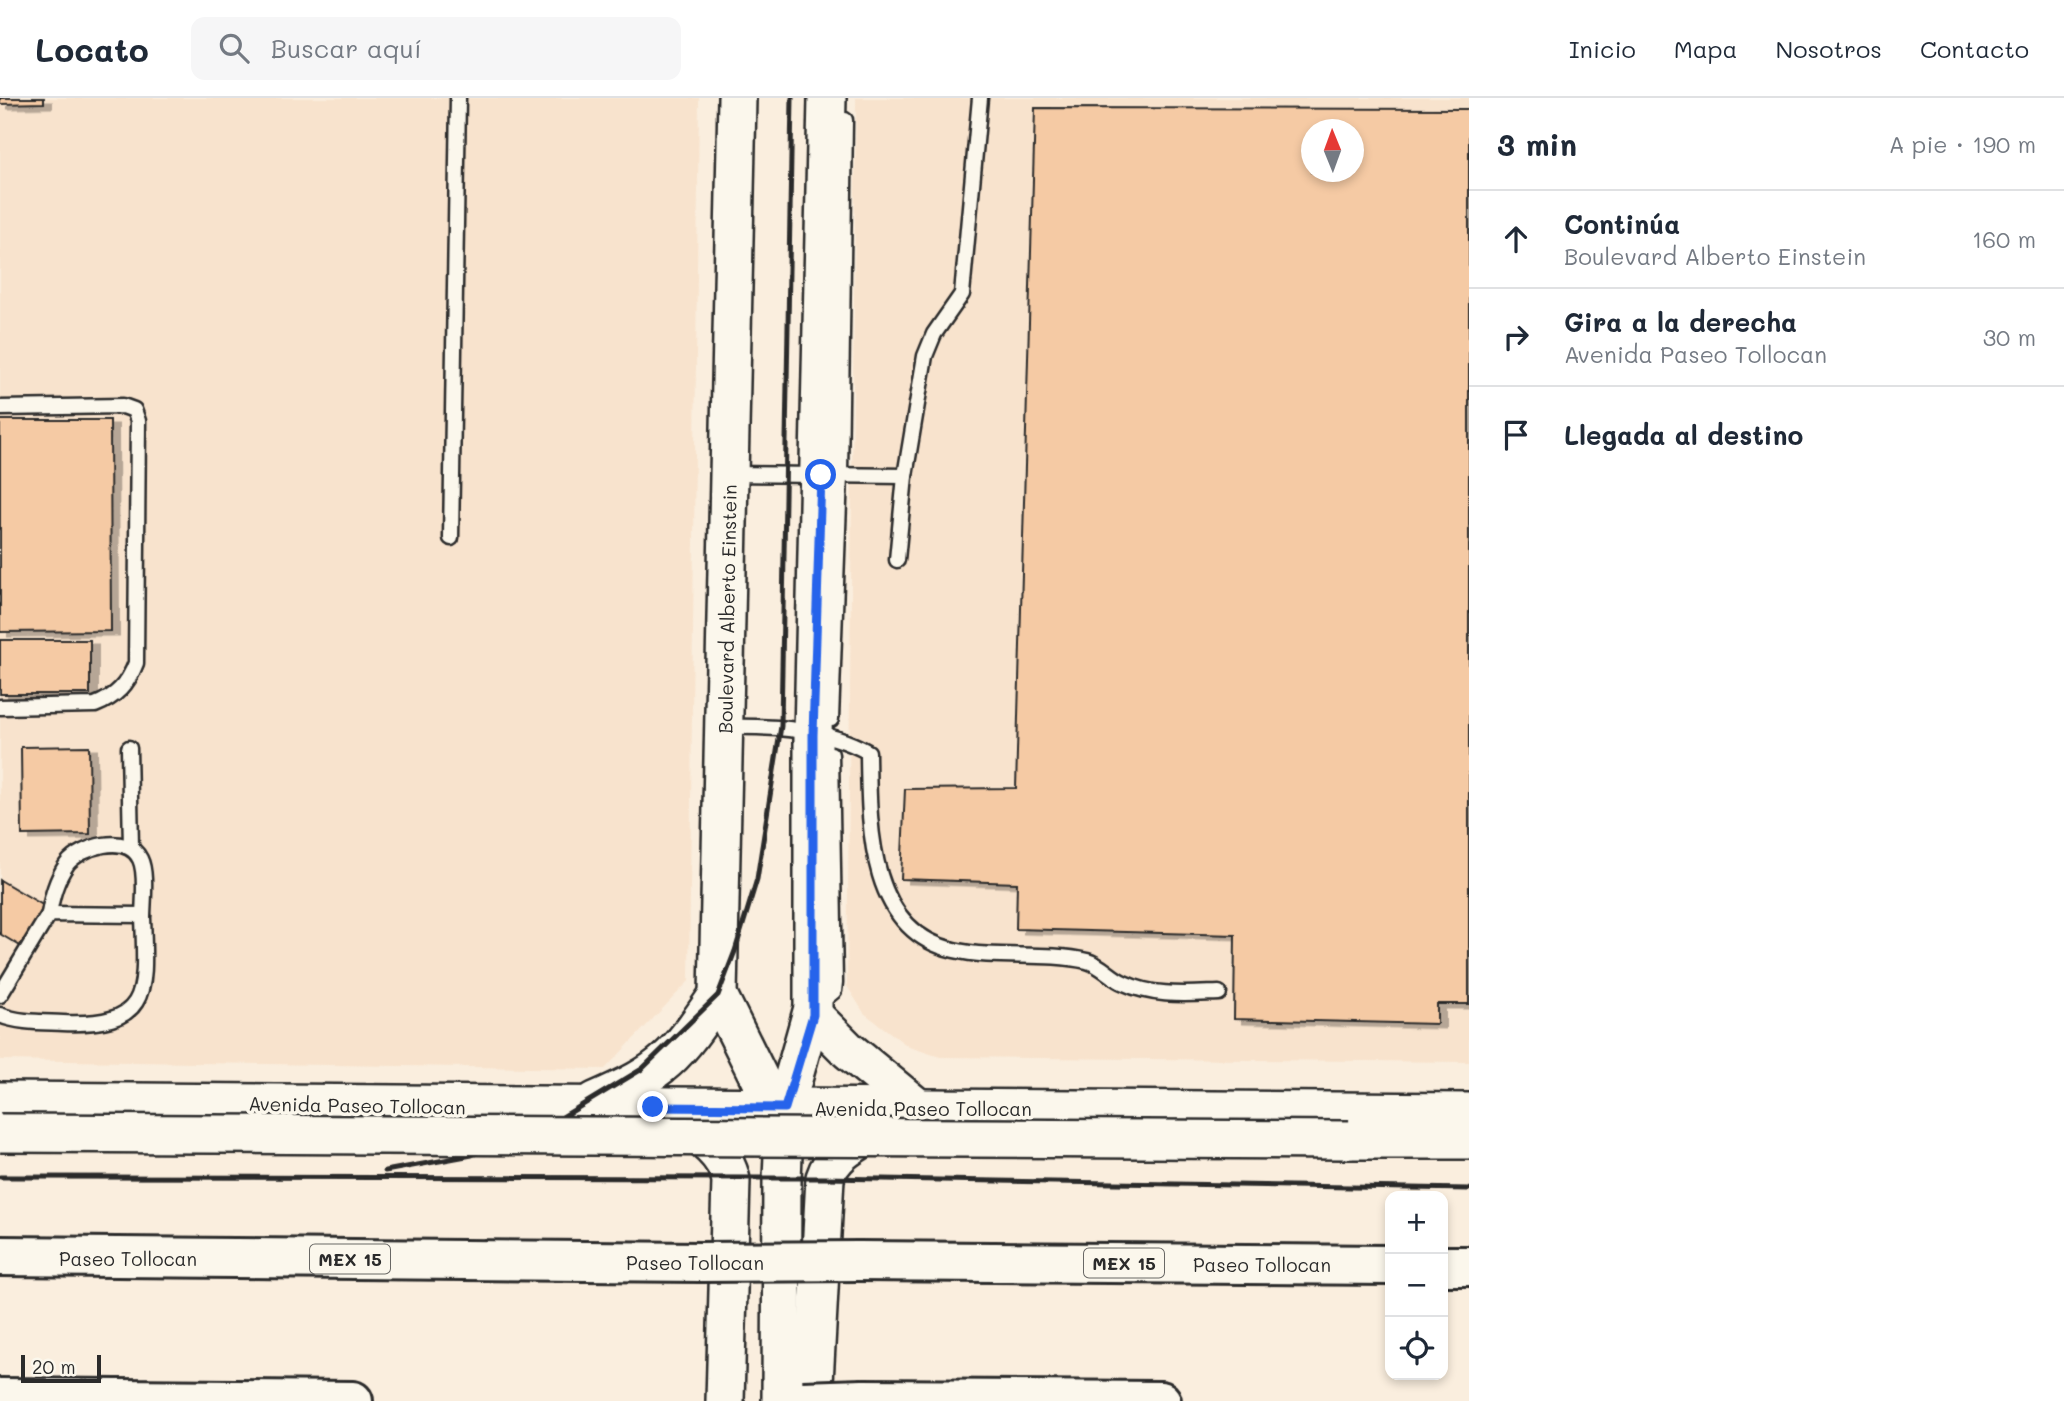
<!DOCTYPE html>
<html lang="es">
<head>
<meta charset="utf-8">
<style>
	:root { --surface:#fff; --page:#f6f6f7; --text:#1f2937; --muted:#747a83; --line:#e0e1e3 }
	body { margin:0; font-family:Mali,sans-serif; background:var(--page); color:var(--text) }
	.controls { position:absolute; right:21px; bottom:21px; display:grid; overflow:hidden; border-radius:14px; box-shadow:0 4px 10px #0003 }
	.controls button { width:63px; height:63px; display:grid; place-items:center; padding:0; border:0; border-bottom:2px solid var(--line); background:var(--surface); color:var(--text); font:35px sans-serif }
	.compass { position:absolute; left:1301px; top:21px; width:63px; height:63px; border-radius:50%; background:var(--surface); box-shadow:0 4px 10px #0003; rotate:359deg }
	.scale { position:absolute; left:21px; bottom:18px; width:80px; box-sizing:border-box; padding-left:7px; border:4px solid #2b2b2b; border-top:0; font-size:19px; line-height:24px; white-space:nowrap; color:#2b2b2b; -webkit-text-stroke:5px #fbf7ec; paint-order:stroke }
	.stop { position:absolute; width:21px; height:21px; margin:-16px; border:5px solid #2563eb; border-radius:50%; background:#fff }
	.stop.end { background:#2563eb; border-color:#fff; box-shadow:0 2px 7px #0008 }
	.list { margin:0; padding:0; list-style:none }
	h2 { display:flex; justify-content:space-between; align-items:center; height:91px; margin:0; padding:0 28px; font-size:30px }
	h2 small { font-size:23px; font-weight:400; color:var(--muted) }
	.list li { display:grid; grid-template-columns:46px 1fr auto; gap:21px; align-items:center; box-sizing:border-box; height:98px; padding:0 28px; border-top:2px solid var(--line) }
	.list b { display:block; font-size:26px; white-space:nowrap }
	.list p { margin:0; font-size:23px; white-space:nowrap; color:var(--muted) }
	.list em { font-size:23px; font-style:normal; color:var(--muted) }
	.icon { flex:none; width:38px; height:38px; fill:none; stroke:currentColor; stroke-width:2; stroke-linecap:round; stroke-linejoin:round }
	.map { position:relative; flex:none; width:1469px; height:1303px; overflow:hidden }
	header { display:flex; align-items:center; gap:42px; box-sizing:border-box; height:98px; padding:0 35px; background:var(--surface); border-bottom:2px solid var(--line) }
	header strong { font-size:33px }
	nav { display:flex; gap:38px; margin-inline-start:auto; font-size:24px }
	.search { width:490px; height:63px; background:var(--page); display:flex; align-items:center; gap:18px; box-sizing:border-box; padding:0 24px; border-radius:14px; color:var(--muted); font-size:26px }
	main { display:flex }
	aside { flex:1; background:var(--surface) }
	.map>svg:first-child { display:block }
	.built { fill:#f8e3cd; fill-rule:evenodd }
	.building { fill:#f5caa4; stroke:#2b2b2b; stroke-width:2; fill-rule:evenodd; filter:url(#shadow) }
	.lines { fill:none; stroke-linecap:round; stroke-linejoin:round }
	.service-casing { stroke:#2b2b2b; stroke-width:19 }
	.secondary-casing { stroke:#2b2b2b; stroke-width:42 }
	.trunk-casing { stroke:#2b2b2b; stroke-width:44 }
	.service { stroke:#fbf7ec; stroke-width:14 }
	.secondary { stroke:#fbf7ec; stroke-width:37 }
	.trunk { stroke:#fbf7ec; stroke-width:38 }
	.rail { stroke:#2b2b2b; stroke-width:5 }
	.secondary-bridge-casing { stroke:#2b2b2b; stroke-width:42; stroke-linecap:butt }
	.trunk-bridge-casing { stroke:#2b2b2b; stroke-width:44; stroke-linecap:butt }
	.secondary-bridge { stroke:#fbf7ec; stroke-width:37 }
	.trunk-bridge { stroke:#fbf7ec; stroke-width:38 }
	.route { stroke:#2563eb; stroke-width:9 }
	.labels { text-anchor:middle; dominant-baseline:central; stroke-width:7; stroke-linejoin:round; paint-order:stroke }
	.shield { fill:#fbf7ec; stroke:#696865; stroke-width:2 }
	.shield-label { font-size:18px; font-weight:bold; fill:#2b2b2b }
	.street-label { font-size:19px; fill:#2b2b2b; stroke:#fbf7ec }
</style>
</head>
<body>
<header>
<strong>Locato</strong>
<div class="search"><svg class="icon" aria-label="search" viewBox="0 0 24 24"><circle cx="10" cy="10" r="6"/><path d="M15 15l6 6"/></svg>Buscar aquí</div>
<nav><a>Inicio</a><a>Mapa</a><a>Nosotros</a><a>Contacto</a></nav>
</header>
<main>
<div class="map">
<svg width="1469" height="1303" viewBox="0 0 1469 1303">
	<defs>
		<filter id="shadow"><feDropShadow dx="8" dy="4.5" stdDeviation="0" flood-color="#0004"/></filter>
	</defs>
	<rect width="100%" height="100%" fill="#faeede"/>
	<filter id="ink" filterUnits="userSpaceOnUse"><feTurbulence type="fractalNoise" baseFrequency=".0143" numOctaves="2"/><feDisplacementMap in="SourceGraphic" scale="14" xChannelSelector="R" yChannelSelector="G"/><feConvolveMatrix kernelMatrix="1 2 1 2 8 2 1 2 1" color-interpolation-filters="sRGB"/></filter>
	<g filter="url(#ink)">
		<g class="built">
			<path d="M 0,0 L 699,0 L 689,883 L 605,971 L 0,962 Z"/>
			<path d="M 856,0 L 1469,0 L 1469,964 L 940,959 L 909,949 L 864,915 L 847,888 ZM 1311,32 L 1353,32 L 1353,74 L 1311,74 Z"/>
		</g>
		<g class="building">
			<path d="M 0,0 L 44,0 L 44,5 L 0,6 Z"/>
			<path d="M 1035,10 L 1469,11 L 1469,906 L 1437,906 L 1437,926 L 1234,921 L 1235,837 L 1016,831 L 1017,785 L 901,781 L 905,691 L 1016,690 ZM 1311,32 L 1353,32 L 1353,74 L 1311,74 Z"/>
			<path d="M 0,322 L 110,322 L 111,533 L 0,534 Z"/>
			<rect x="0" y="542" width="90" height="54"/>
			<path d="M 89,648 L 90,736 L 22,737 L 21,649 Z"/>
			<path d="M 0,782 L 46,809 L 22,849 L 0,836 Z"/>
		</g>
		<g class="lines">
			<defs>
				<g id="service">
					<path d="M 0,310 L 123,308 L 134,312 L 138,323 L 136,565 C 128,586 116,599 95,607 L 0,609"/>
					<path d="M 730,376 L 905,378 L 925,258 L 934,236 L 962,196 L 980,0"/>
					<path d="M 451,440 L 458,0"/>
					<path d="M 897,462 L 905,378"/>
					<path d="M 831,621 L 840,377 L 845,22"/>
					<path d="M 725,629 C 773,628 825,630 868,654 C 869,725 867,833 954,852 C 997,862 1044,853 1087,863 C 1102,867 1111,880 1124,885 C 1154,899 1186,896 1219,895"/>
					<path d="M 129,650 L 131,749"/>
					<path d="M 0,897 L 49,816 L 143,817"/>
					<path d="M 817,907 L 834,893 L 835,884 L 831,656"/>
					<path d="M 0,917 C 19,925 43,924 63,925 C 150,928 146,896 143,820 C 143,804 147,775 140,761 C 127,734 80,749 67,766 C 56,782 52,798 49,816"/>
				</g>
				<g id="secondary">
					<path d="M 737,0 L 718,897 L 774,1010"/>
					<path d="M 813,917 L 848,952 L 916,1008"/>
					<path d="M 0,1003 L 1469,1014"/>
					<path d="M 595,1003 C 665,973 675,960 718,897"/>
					<path d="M 680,1026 C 703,1040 725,1055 731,1082 L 725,1303"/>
					<path d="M 1349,1042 L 1469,1042"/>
					<path d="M 781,1303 L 782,1081 L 785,1010 L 813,910 L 813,637 L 827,0"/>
					<path d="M 813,1303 L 825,1080 C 833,1054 858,1044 879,1031"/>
				</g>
				<g id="trunk">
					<path d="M 0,1158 L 700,1164"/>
					<path d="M 858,1163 L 1390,1167"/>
					<path d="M 1443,1168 L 1469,1168"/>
					<path d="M 0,1300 L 353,1303"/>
					<path d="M 863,1301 L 1161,1303"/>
				</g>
			</defs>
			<use href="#service" class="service-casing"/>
			<use href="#secondary" class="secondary-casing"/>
			<use href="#trunk" class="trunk-casing"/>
			<use href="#service" class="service"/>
			<use href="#secondary" class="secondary"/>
			<use href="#trunk" class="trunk"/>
			<g class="rail">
				<path d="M 385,1073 L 472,1057 L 536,1035 L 642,971 L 718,897 L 735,853 L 757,781 L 781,628 L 792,0"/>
				<path d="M 0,1079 L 825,1080 L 1469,1091"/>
			</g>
			<defs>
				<path id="secondary-bridge" d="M 0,1035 L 1349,1042"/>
				<g id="trunk-bridge">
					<path d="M 700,1164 L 858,1163"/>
					<path d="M 803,1303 L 863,1301"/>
				</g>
			</defs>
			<use href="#secondary-bridge" class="secondary-bridge-casing"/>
			<use href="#trunk-bridge" class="trunk-bridge-casing"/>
			<use href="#secondary-bridge" class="secondary-bridge"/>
			<use href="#trunk-bridge" class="trunk-bridge"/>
		</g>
	</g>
	<g class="lines" filter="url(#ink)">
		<path class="route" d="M 653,1009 L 785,1010 L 813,917 L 813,637 L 821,377"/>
	</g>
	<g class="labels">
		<g class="shield">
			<rect x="310" y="1146.5" width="80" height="29" rx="5"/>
			<rect x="1084" y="1150.5" width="80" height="29" rx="5"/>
		</g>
		<g class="shield-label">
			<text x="350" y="1161">MEX 15</text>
			<text x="1124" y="1165">MEX 15</text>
		</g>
		<g class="street-label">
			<text transform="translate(727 511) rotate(-89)">Boulevard Alberto Einstein</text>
			<text transform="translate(357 1007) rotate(1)">Avenida Paseo Tollocan</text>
			<text x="923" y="1010">Avenida Paseo Tollocan</text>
			<text x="128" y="1160">Paseo Tollocan</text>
			<text x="695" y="1164">Paseo Tollocan</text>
			<text x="1262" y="1166">Paseo Tollocan</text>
		</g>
	</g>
</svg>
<div class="controls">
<button>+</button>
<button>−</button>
<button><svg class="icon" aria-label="locate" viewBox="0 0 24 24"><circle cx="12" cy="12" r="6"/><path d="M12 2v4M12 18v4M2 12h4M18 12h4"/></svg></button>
</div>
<svg class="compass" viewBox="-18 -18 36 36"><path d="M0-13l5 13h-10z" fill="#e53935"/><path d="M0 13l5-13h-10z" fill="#747a83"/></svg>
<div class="scale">20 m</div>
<div class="stop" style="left:821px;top:377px"></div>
<div class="stop end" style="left:653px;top:1009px"></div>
</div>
<aside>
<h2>3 min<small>A pie · 190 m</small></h2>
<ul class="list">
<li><svg class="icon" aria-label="ahead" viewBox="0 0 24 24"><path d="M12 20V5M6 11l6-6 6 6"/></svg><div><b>Continúa</b><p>Boulevard Alberto Einstein</p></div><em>160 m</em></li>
<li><svg class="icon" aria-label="right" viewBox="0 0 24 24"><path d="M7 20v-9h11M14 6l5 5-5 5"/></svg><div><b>Gira a la derecha</b><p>Avenida Paseo Tollocan</p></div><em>30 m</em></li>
<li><svg class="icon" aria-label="arrive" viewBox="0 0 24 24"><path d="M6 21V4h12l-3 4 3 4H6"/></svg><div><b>Llegada al destino</b></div></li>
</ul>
</aside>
</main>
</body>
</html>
